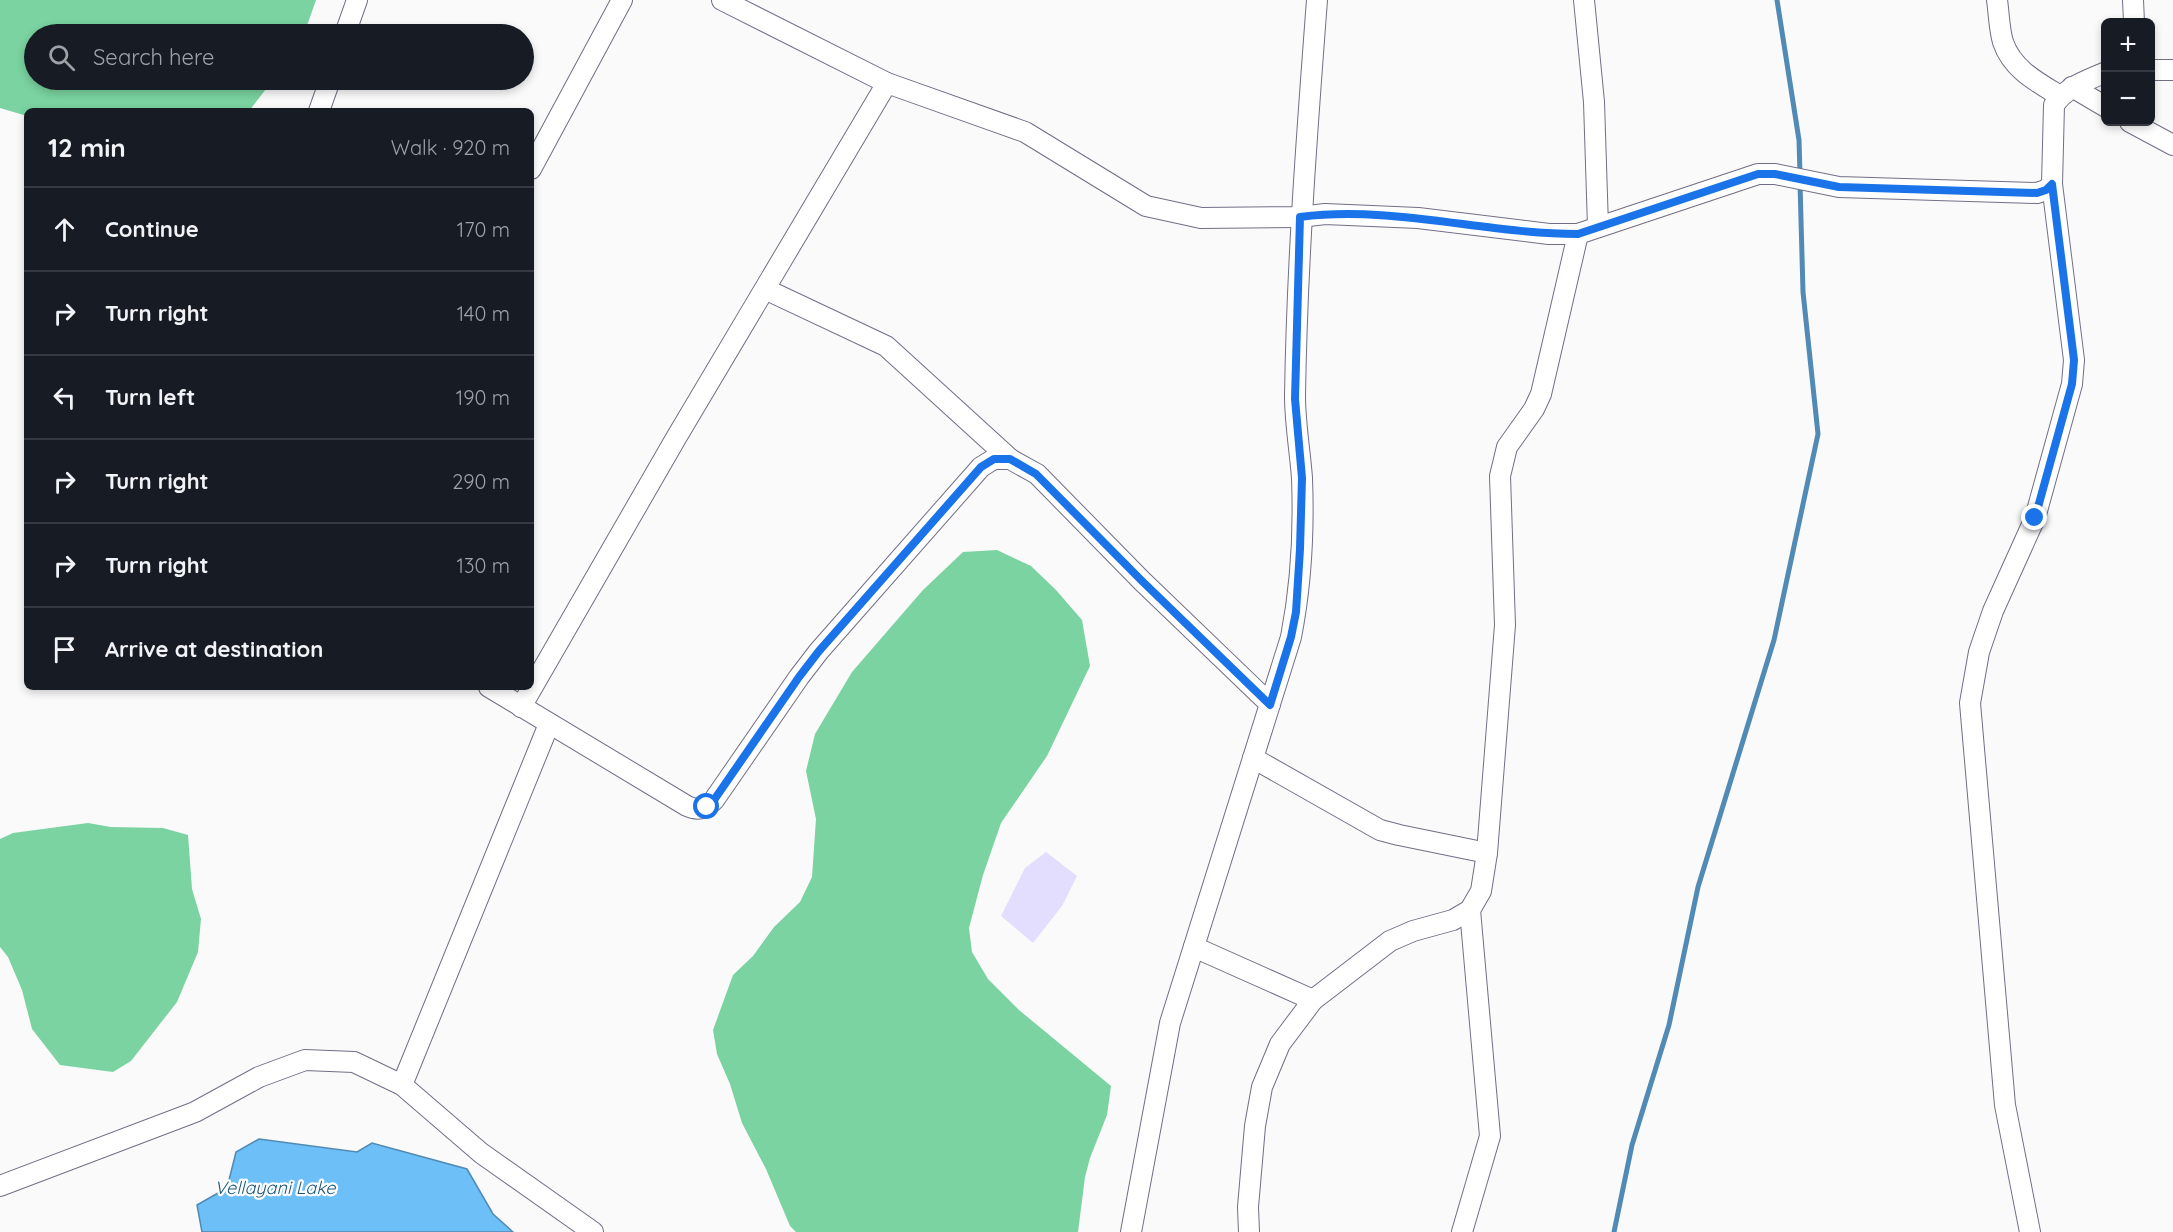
<!DOCTYPE html>
<html lang="en">
<head>
<meta charset="utf-8">
<style>
	:root { --surface:#171b24; --page:#20242c; --text:#f1f3f6; --muted:#9ea1a6; --line:#363941 }
	body { margin:0; font-family:Quicksand,sans-serif; background:var(--page); color:var(--text) }
	.controls { position:absolute; right:18px; top:18px; display:grid; overflow:hidden; border-radius:9px; box-shadow:0 3px 9px #0003 }
	.controls button { width:54px; height:54px; display:grid; place-items:center; padding:0; border:0; border-bottom:2px solid var(--line); background:var(--surface); color:var(--text); font:30px sans-serif }
	.stop { position:absolute; width:18px; height:18px; margin:-14px; border:4px solid #1a73e8; border-radius:50%; background:#fff }
	.stop.end { background:#1a73e8; border-color:#fff; box-shadow:0 2px 6px #0008 }
	.list { margin:0; padding:0; list-style:none }
	h2 { display:flex; justify-content:space-between; align-items:center; height:78px; margin:0; padding:0 24px; font-size:26px }
	h2 small { font-size:20px; font-weight:400; color:var(--muted) }
	.list li { display:grid; grid-template-columns:39px 1fr auto; gap:18px; align-items:center; box-sizing:border-box; height:84px; padding:0 24px; border-top:2px solid var(--line) }
	.list b { display:block; font-size:22px; white-space:nowrap }
	.list em { font-size:20px; font-style:normal; color:var(--muted) }
	.icon { flex:none; width:33px; height:33px; fill:none; stroke:currentColor; stroke-width:2; stroke-linecap:round; stroke-linejoin:round }
	.map { position:relative; flex:none; width:2173px; height:1232px; overflow:hidden }
	.search { position:absolute; background:var(--surface); box-shadow:0 3px 9px #0003; left:24px; top:24px; width:510px; height:66px; display:flex; align-items:center; gap:15px; box-sizing:border-box; padding:0 21px; border-radius:33px; color:var(--muted); font-size:22px }
	.panel { position:absolute; background:var(--surface); box-shadow:0 3px 9px #0003; left:24px; top:108px; width:510px; height:582px; border-radius:9px }
	.map>svg:first-child { display:block }
	.forest { fill:#7ad3a0 }
	.water { fill:#6dbff7; stroke:#518ab4; stroke-width:1.5 }
	.lines { fill:none; stroke-linecap:round; stroke-linejoin:round }
	.stream { stroke:#518ab4; stroke-width:5 }
	.building { fill:#e3ddfe }
	.minor-casing { stroke:#726e86; stroke-width:22 }
	.minor { stroke:#fff; stroke-width:20 }
	.route { stroke:#1a73e8; stroke-width:8 }
	.labels { text-anchor:middle; dominant-baseline:central; stroke-width:4.5; stroke-linejoin:round; paint-order:stroke }
	.water-label { font-size:18px; font-style:italic; fill:#1a577c; stroke:#fff }
</style>
</head>
<body>
<div class="map">
<svg width="2173" height="1232" viewBox="0 0 2173 1232">
	<rect width="100%" height="100%" fill="#fafafa"/>
	<g class="forest">
		<path d="M 0,0 L 316,0 L 304,34 L 34,34 L 34,80 L 273,80 L 249,111 L 27,111 L 27,116 L 0,108 Z"/>
		<path d="M 997,550 L 1031,566 L 1056,590 L 1082,620 L 1090,666 L 1047,756 L 1001,823 L 983,875 L 969,928 L 972,952 L 988,979 L 1019,1010 L 1111,1086 L 1107,1115 L 1090,1158 L 1085,1177 L 1078,1232 L 796,1232 L 790,1226 L 766,1169 L 742,1123 L 730,1084 L 717,1054 L 713,1030 L 733,975 L 753,956 L 774,927 L 800,902 L 812,877 L 816,819 L 806,771 L 815,734 L 852,672 L 923,590 L 963,552 Z"/>
		<path d="M 88,823 L 111,827 L 163,828 L 188,835 L 192,889 L 201,919 L 198,952 L 177,1002 L 131,1061 L 113,1072 L 60,1065 L 32,1029 L 22,990 L 8,957 L 0,947 L 0,839 L 13,833 Z"/>
	</g>
	<path class="water" d="M 259,1139 L 357,1152 L 372,1143 L 467,1169 L 493,1214 L 513,1232 L 202,1232 L 197,1205 L 227,1188 L 236,1152 Z"/>
	<g class="lines">
		<g class="stream">
			<path d="M 1777,0 L 1799,140 L 1800,174"/>
			<path d="M 1614,1232 L 1632,1145 L 1669,1025 L 1698,887 L 1774,640 L 1818,434 L 1803,292 L 1800,183"/>
		</g>
	</g>
	<path class="building" d="M 1046,852 L 1077,876 L 1062,906 L 1033,943 L 1001,916 L 1025,868 Z"/>
	<g class="lines">
		<defs>
			<g id="minor">
				<path d="M 722,0 L 887,83 L 1025,132 L 1146,206 L 1201,218 L 1300,217 L 1325,214 L 1418,218 L 1549,234 L 1578,234 L 1758,174 L 1775,174 L 1839,187 L 2037,193 L 2046,190 L 2052,184 L 2054,105 C 2066,87 2086,81 2106,72"/>
				<path d="M 1584,0 L 1594,102 L 1598,227"/>
				<path d="M 1997,0 C 1999,13 1999,29 2003,42 C 2012,69 2037,82 2060,96"/>
				<path d="M 2133,0 L 2134,22"/>
				<path d="M 345,34 L 357,0"/>
				<path d="M 2150,70 L 2173,70"/>
				<path d="M 2072,87 L 2106,107"/>
				<path d="M 319,111 L 330,80"/>
				<path d="M 2130,122 L 2173,145"/>
				<path d="M 531,169 L 622,0"/>
				<path d="M 765,289 L 886,346 L 1010,459"/>
				<path d="M 489,687 L 687,806 C 698,811 705,809 714,800 L 799,677 L 819,651 L 981,467 L 994,459 L 1010,459 L 1037,474 L 1142,581 L 1270,704"/>
				<path d="M 521,707 L 676,438 L 887,83"/>
				<path d="M 1253,758 L 1380,830 L 1399,835 L 1487,853"/>
				<path d="M 1194,947 L 1313,1000"/>
				<path d="M 402,1085 L 549,724"/>
				<path d="M 0,1186 L 195,1112 L 259,1077 L 305,1060 L 354,1062 L 402,1085 L 481,1153 L 593,1232"/>
				<path d="M 1131,1232 L 1170,1023 L 1291,637 C 1301,586 1304,530 1302,478 C 1300,451 1295,423 1295,396 C 1297,264 1307,132 1317,0"/>
				<path d="M 1249,1232 L 1248,1207 L 1255,1126 L 1262,1087 L 1280,1044 L 1313,1000 L 1390,941 L 1413,931 L 1453,920 L 1470,910 L 1481,891 L 1487,853 L 1505,625 L 1500,476 L 1507,447 L 1534,409 L 1541,394 L 1578,234"/>
				<path d="M 1462,1232 L 1490,1136 L 1470,910"/>
				<path d="M 2030,1232 L 2005,1105 L 1970,703 L 1979,652 L 1993,611 L 2035,518 L 2072,384 L 2074,360 L 2052,184"/>
			</g>
		</defs>
		<use href="#minor" class="minor-casing"/>
		<use href="#minor" class="minor"/>
	</g>
	<g class="lines">
		<path class="route" d="M 707,807 L 714,800 L 799,677 L 819,651 L 981,467 L 994,459 L 1010,459 L 1036,474 L 1142,581 L 1270,705 L 1291,637 L 1296,612 L 1300,549 L 1302,478 L 1295,399 L 1300,217 C 1393,205 1485,234 1578,234 L 1758,174 L 1775,174 L 1839,187 L 2037,193 L 2046,190 L 2052,184 L 2074,360 L 2072,384 L 2035,518"/>
	</g>
	<g class="labels">
		<g class="water-label">
			<text x="275" y="1187">Vellayani Lake</text>
		</g>
	</g>
</svg>
<div class="controls">
<button>+</button>
<button>−</button>
</div>
<div class="stop" style="left:707px;top:807px"></div>
<div class="stop end" style="left:2035px;top:518px"></div>
<div class="search"><svg class="icon" aria-label="search" viewBox="0 0 24 24"><circle cx="10" cy="10" r="6"/><path d="M15 15l6 6"/></svg>Search here</div>
<section class="panel">
<h2>12 min<small>Walk · 920 m</small></h2>
<ul class="list">
<li><svg class="icon" aria-label="ahead" viewBox="0 0 24 24"><path d="M12 20V5M6 11l6-6 6 6"/></svg><div><b>Continue</b></div><em>170 m</em></li>
<li><svg class="icon" aria-label="right" viewBox="0 0 24 24"><path d="M7 20v-9h11M14 6l5 5-5 5"/></svg><div><b>Turn right</b></div><em>140 m</em></li>
<li><svg class="icon" aria-label="left" viewBox="0 0 24 24"><path d="M17 20v-9H6M10 6l-5 5 5 5"/></svg><div><b>Turn left</b></div><em>190 m</em></li>
<li><svg class="icon" aria-label="right" viewBox="0 0 24 24"><path d="M7 20v-9h11M14 6l5 5-5 5"/></svg><div><b>Turn right</b></div><em>290 m</em></li>
<li><svg class="icon" aria-label="right" viewBox="0 0 24 24"><path d="M7 20v-9h11M14 6l5 5-5 5"/></svg><div><b>Turn right</b></div><em>130 m</em></li>
<li><svg class="icon" aria-label="arrive" viewBox="0 0 24 24"><path d="M6 21V4h12l-3 4 3 4H6"/></svg><div><b>Arrive at destination</b></div></li>
</ul>
</section>
</div>
</body>
</html>
